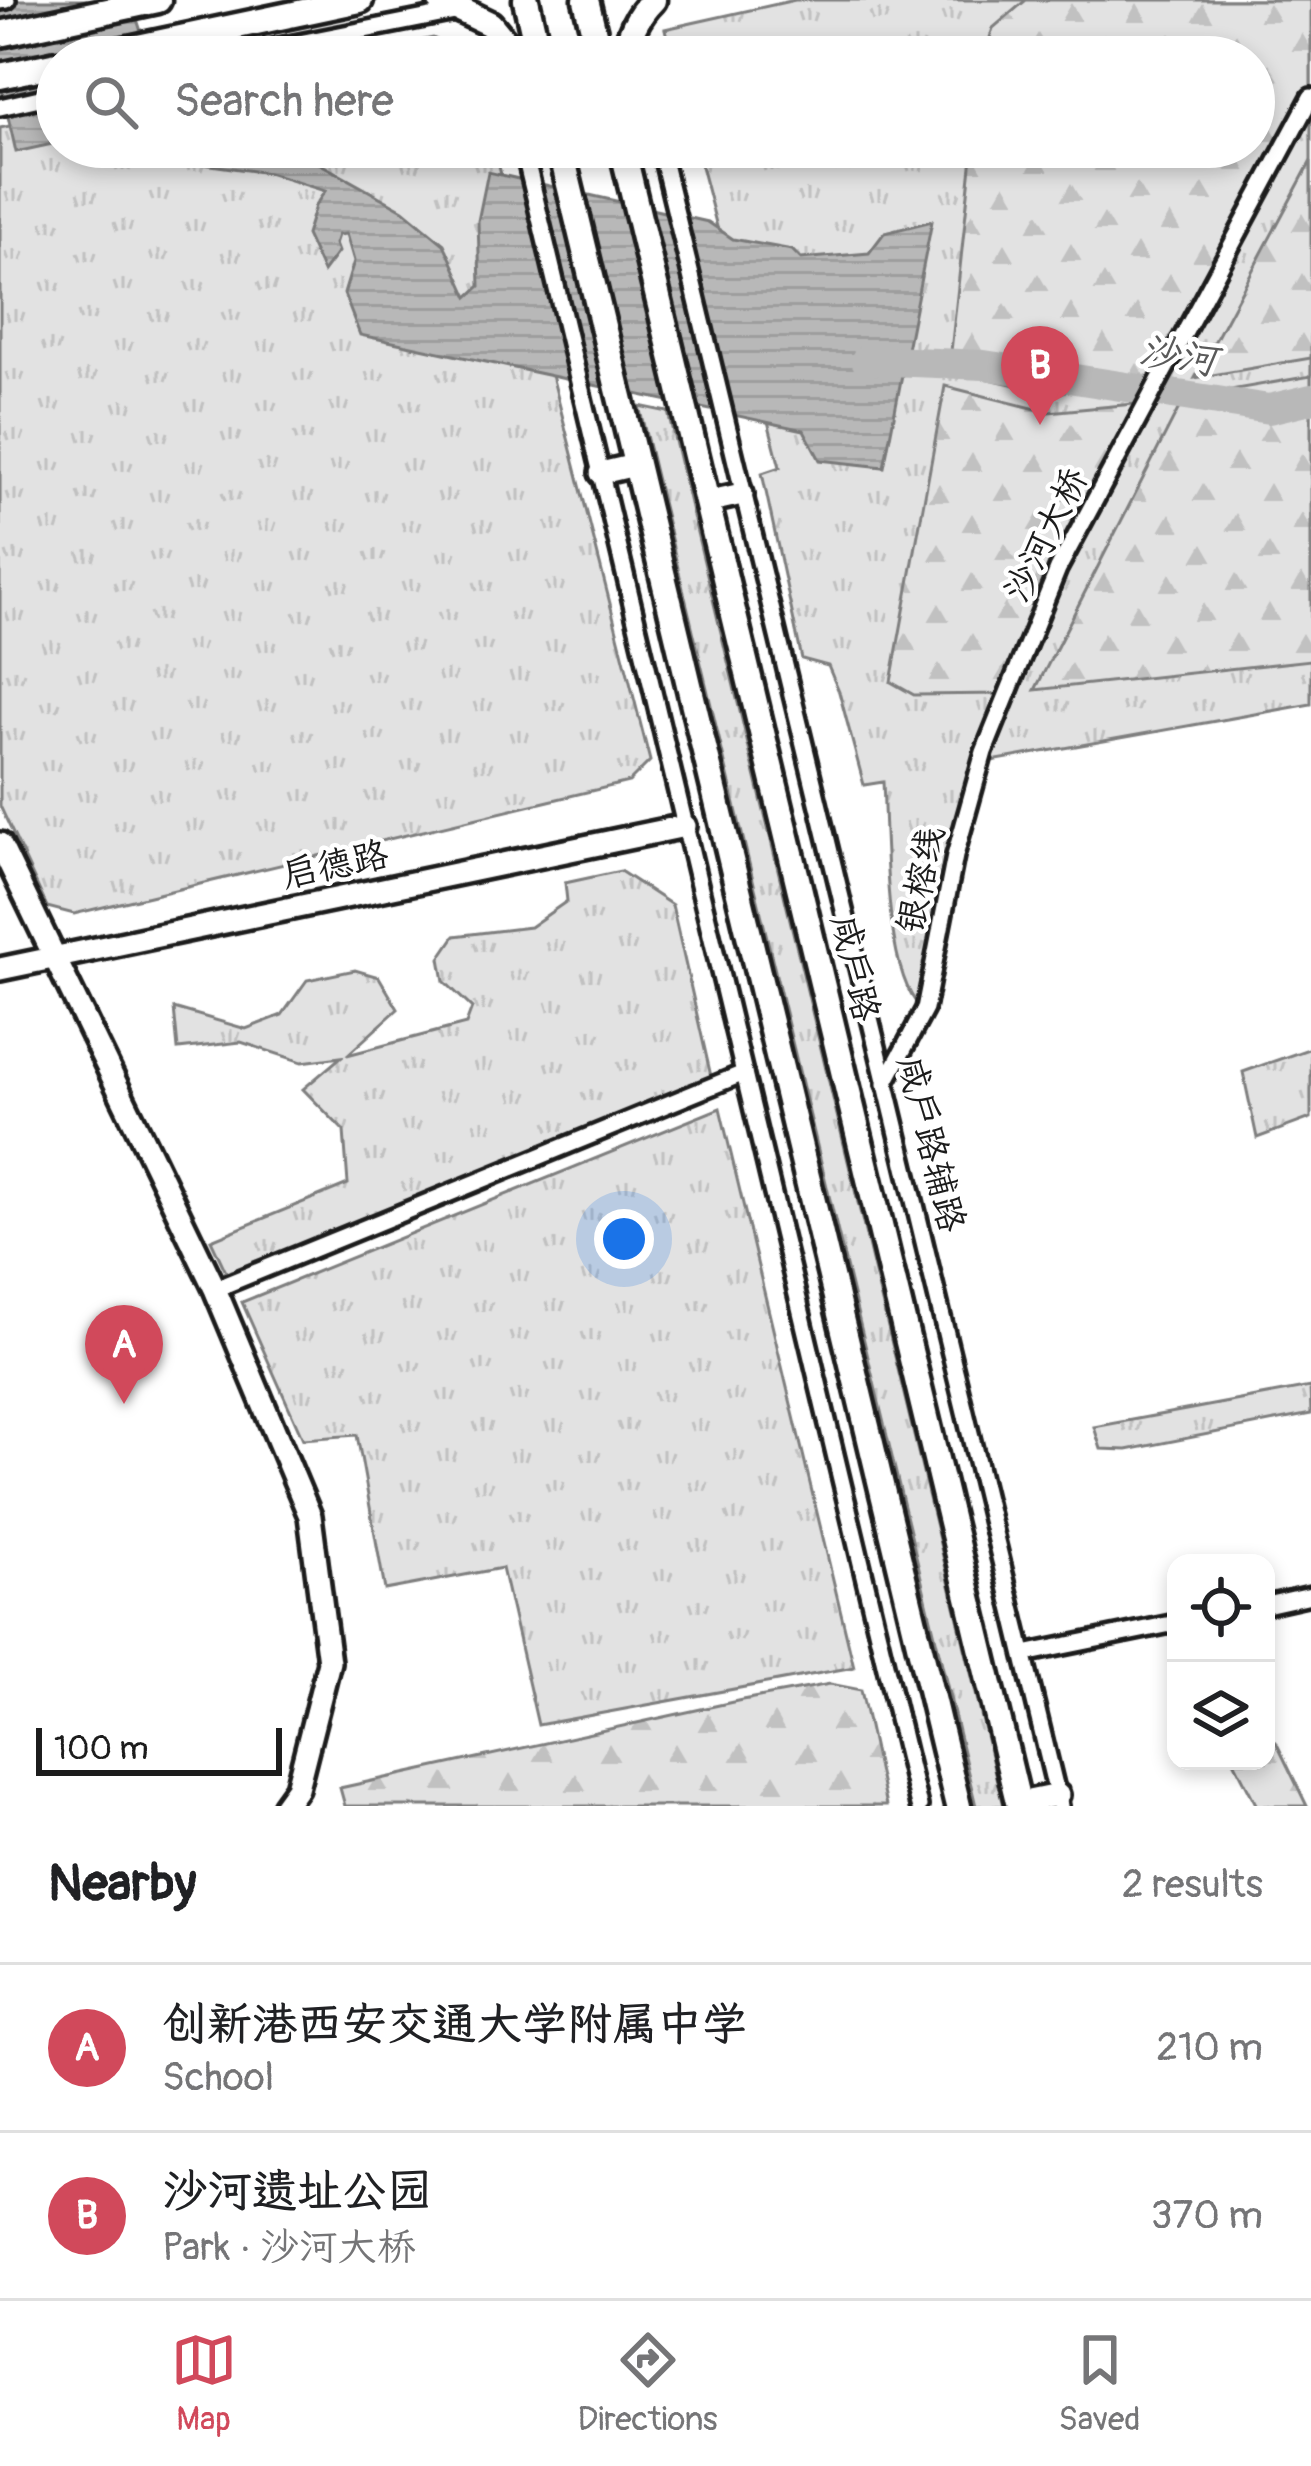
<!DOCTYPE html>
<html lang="en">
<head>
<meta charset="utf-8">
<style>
	:root { --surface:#fff; --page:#f6f6f6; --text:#202124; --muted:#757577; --line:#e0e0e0; --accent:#d1495b }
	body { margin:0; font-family:Pangolin,"LXGW WenKai TC",sans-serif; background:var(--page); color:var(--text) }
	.controls { position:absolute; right:36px; bottom:36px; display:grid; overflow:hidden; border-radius:24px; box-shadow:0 6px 18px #0003 }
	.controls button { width:108px; height:108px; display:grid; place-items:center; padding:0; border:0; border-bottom:3px solid var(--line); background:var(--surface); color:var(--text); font:60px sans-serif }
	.scale { position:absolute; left:36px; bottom:30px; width:246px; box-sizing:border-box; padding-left:12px; border:6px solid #1c1c1c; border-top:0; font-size:33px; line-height:42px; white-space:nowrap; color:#1c1c1c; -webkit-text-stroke:9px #fff; paint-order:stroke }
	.you { position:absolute; left:624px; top:1239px; width:42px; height:42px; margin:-30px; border:9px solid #fff; border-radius:50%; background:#1a73e8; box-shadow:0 0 0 18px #1a73e833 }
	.badge { display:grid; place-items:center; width:78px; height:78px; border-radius:50%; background:var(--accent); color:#fff; font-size:39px; font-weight:700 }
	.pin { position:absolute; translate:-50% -99px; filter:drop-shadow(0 3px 6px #0008) }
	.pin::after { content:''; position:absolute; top:63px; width:42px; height:36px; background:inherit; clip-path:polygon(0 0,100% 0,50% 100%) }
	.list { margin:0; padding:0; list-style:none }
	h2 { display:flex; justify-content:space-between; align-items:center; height:156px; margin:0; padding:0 48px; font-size:51px }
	h2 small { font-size:39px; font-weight:400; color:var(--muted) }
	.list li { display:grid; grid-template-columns:78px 1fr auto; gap:36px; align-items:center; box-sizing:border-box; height:168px; padding:0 48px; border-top:3px solid var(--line) }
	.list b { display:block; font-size:45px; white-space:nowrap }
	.list p { margin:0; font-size:39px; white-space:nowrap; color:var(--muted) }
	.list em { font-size:39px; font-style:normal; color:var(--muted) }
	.icon { flex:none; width:66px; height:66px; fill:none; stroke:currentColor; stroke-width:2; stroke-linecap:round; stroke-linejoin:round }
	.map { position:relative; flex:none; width:1311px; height:1806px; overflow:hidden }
	.search { position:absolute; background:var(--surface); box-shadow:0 6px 18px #0003; left:36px; right:36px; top:36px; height:132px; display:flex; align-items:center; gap:30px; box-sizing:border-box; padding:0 42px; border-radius:66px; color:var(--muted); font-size:45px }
	.sheet { height:492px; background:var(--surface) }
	nav { display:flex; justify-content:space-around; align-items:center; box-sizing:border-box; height:168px; border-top:3px solid var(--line); background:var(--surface); font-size:33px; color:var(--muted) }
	nav a { display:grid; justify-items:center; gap:6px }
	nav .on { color:var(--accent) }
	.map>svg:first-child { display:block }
	.grass { fill:url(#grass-tufts); stroke:#7f7f7f; stroke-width:3 }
	.forest { fill:url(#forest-firs); stroke:#7f7f7f; stroke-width:3 }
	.water { fill:url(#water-rules); stroke:#7a7a7a; stroke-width:3 }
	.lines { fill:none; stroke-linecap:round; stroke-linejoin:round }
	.river { stroke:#b8b8b8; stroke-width:30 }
	.street-casing { stroke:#1c1c1c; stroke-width:24 }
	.secondary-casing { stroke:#1c1c1c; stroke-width:30 }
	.primary-casing { stroke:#1c1c1c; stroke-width:33 }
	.street { stroke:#fff; stroke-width:15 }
	.secondary { stroke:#fff; stroke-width:21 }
	.primary { stroke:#fff; stroke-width:24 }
	.labels { text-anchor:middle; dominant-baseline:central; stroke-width:9; stroke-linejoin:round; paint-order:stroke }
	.street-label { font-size:36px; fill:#1c1c1c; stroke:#fff }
	.water-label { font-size:39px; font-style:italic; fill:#5a5a5a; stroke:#fff }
</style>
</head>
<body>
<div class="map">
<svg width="1311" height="1806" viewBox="0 0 1311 1806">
	<defs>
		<pattern id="grass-tufts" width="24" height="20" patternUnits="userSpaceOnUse" patternTransform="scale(3)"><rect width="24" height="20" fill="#e2e2e2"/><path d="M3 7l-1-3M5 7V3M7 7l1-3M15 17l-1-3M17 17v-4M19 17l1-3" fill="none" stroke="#c1c1c1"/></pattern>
		<pattern id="forest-firs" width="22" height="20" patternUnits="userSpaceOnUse" patternTransform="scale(3)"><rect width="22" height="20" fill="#e2e2e2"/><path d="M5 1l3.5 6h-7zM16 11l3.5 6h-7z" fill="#c1c1c1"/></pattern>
		<pattern id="water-rules" width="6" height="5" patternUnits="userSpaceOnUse" patternTransform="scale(3)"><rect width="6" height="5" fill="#b8b8b8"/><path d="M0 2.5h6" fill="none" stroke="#9e9e9e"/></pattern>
	</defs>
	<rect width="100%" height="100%" fill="#fff"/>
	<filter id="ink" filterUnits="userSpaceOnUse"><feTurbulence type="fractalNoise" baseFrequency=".00833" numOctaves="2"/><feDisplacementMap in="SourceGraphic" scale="24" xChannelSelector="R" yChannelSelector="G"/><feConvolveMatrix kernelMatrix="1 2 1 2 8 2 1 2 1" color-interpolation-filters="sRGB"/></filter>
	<g filter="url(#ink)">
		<g class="grass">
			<path d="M 795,0 L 1311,0 L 1311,704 L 980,763 L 921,1008 C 884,973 886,835 883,782 L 864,785 L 839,692 L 828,666 L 802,659 L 762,473 L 780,467 L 696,147 L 1254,147 L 1254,57 L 672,57 L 665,29 Z"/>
			<path d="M 433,38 L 471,57 L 342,57 Z"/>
			<path d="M 57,116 L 57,147 L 494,147 L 650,761 L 629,782 L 74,914 L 47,907 L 0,806 L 0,128 Z"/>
			<path d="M 639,406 L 668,412 L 1003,1806 L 976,1806 Z"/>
			<path d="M 620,871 L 672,905 L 715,1094 L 234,1289 L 211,1240 L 348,1184 L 344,1131 L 303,1089 L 341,1057 L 302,1062 L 241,1042 L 178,1049 L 174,1008 L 246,1029 L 282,1015 L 307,980 L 355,970 L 379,977 L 398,1009 L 347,1055 L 466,1024 L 472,1008 L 444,981 L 440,958 L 455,936 L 530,927 L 567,901 L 565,883 Z"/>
			<path d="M 1311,1048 L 1311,1118 L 1257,1138 L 1243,1072 Z"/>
			<path d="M 720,1108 L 854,1667 L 538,1725 L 502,1568 L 385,1590 L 357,1435 L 303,1439 L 242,1302 Z"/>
			<path d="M 1310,1387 L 1311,1414 L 1127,1450 L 1101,1449 L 1094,1427 Z"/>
		</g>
		<g class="forest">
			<path d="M 1026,0 L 1311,0 L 1311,100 L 1161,382 L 1051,393 L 949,370 L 973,147 L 1254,147 L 1254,57 L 984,57 L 993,28 Z"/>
			<path d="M 1311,161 L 1311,358 L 1195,378 Z"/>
			<path d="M 1311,376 L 1311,660 L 1035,690 L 1184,398 Z"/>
			<path d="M 945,386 L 1048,412 L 1145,403 L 1003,694 L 914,695 L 891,682 Z"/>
			<path d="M 830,1684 L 861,1690 L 886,1806 L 345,1806 L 340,1788 L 742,1700 Z"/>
			<path d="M 1276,1742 L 1307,1806 L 1257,1806 L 1234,1761 L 1266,1761 L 1266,1745 Z"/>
		</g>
		<g class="water">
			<path d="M 0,0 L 131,0 L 149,57 L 57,57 L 57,143 L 16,152 L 0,81 Z"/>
			<path d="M 151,147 L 265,147 L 306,156 L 403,210 L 444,244 L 468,297 L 480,286 L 478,221 L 488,172 L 708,222 L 733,239 L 792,250 L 801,259 L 869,253 L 884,233 L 932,221 L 884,467 L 820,460 L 804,430 L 360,335 L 344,294 L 354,261 L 346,234 L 338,235 L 335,244 L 338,252 L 323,272 L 306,235 L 315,206 L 325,191 L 268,173 L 168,159 Z"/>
		</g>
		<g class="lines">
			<path class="river" d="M 866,360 L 984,365 L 1269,409 L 1311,399"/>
			<defs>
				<g id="street">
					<path d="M 0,1 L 7,0"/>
					<path d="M 229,57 L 460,11"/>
					<path d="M 0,107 L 57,94"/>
					<path d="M 523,147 L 919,1806"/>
					<path d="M 660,147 L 1060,1806"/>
					<path d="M 885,1084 L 925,1009 L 955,856 L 984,752 L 1058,569 L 1311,97"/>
					<path d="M 215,1289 L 744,1073"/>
					<path d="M 1266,1605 L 1311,1595"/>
					<path d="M 1024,1654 L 1176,1623"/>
				</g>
				<g id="secondary">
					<path d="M 601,473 L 635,465"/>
					<path d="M 706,502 L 742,494"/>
					<path d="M 0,844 L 215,1289 L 310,1516 L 329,1662 L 297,1788 L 284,1806"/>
					<path d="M 0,969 L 685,826"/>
					<path d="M 1019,1803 L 1058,1795"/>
				</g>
				<g id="primary">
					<path d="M 440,0 L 490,24 L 517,57"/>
					<path d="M 526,0 L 539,57"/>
					<path d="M 586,0 L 600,57"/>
					<path d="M 0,34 L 158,0"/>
					<path d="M 91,57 L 360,0"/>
					<path d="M 626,57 C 628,35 637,16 653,0"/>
					<path d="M 0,76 L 57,64"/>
					<path d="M 560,147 L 958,1806"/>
					<path d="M 622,147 L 1019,1806"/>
				</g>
			</defs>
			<use href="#street" class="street-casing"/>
			<use href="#secondary" class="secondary-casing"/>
			<use href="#primary" class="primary-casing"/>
			<use href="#street" class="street"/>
			<use href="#secondary" class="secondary"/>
			<use href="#primary" class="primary"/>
		</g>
	</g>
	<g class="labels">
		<g class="street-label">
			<text transform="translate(1046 535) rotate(-64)">沙河大桥</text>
			<text transform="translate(335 865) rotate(-12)">启德路</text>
			<text transform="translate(921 880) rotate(-78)">银榕线</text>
			<text transform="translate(855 968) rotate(77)">咸户路</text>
			<text transform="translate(931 1144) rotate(76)">咸户路辅路</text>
		</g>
		<g class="water-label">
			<text transform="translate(1178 356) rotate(9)">沙河</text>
		</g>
	</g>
</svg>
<div class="controls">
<button><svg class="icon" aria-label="locate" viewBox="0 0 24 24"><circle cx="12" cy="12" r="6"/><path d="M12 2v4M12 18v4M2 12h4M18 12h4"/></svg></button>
<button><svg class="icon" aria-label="layers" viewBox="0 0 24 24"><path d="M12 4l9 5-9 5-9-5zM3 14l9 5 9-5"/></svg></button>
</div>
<div class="scale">100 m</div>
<div class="you"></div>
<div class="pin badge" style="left:124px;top:1404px">A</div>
<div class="pin badge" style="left:1040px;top:425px">B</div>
<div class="search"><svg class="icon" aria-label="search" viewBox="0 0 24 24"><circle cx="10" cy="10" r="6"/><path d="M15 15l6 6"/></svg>Search here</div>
</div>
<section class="sheet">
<h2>Nearby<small>2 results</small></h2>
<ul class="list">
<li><span class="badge">A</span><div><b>创新港西安交通大学附属中学</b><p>School</p></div><em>210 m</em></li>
<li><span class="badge">B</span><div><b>沙河遗址公园</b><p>Park · 沙河大桥</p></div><em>370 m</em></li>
</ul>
</section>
<nav>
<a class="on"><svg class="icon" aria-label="map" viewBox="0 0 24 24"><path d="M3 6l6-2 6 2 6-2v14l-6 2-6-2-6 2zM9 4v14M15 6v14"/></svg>Map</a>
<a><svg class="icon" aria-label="directions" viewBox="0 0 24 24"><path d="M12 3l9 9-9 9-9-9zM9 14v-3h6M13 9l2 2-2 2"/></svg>Directions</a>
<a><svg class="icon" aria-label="saved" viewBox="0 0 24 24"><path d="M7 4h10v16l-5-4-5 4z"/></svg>Saved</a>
</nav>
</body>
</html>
